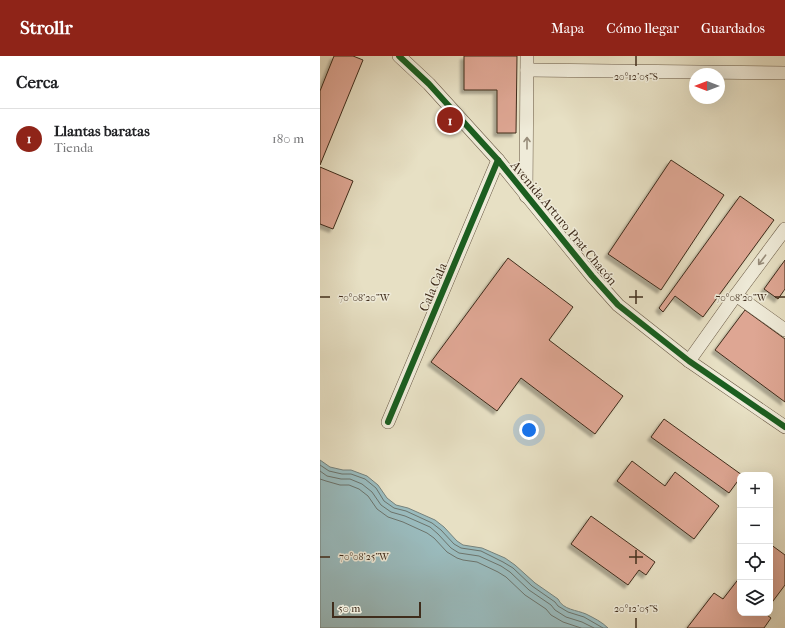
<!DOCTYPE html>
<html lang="es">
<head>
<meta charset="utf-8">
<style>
	:root { --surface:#fff; --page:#f2f2f2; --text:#202124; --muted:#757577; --line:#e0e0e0; --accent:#8f2418 }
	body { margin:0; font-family:"IM FELL French Canon",serif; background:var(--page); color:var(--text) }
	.controls { position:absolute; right:12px; bottom:12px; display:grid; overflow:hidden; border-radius:8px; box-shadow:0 4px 16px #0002 }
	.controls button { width:36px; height:36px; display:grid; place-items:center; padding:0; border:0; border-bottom:1px solid var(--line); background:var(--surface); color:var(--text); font:20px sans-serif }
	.compass { position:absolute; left:369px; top:12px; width:36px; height:36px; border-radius:50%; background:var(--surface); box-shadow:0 4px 16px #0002; rotate:270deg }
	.scale { position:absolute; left:12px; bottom:10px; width:89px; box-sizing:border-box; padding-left:4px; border:2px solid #3f2c1b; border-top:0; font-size:11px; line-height:14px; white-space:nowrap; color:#3f2c1b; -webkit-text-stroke:3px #efebd9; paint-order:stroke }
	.you { position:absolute; left:209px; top:374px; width:14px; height:14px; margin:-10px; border:3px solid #fff; border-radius:50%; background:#1a73e8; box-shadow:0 0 0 6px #1a73e833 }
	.badge { display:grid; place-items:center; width:26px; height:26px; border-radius:50%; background:var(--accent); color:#fff; font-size:13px; font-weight:700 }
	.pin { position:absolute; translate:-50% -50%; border:2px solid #fff; box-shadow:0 1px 4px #0006 }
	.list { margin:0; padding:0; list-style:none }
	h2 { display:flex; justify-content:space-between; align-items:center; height:52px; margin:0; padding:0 16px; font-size:17px }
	h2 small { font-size:13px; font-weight:400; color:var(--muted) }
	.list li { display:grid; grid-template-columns:26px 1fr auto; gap:12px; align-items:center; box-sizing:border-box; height:60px; padding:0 16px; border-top:1px solid var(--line) }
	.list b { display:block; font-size:15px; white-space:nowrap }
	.list p { margin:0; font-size:13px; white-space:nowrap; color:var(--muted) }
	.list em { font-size:13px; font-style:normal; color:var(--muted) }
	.icon { flex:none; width:22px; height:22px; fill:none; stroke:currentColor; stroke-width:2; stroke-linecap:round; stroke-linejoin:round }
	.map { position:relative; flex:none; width:465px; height:572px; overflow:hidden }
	header { display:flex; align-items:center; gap:24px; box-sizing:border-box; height:56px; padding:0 20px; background:var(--accent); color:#fff }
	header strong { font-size:19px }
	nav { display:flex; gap:22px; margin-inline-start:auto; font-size:14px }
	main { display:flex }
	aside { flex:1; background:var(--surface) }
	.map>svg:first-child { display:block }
	.water { fill:#9abbbd; stroke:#76827c }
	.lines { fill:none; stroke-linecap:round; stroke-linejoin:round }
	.shore { stroke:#6c746c; stroke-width:1 }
	.building { fill:#dea693; stroke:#3f2c1b; filter:url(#shadow) }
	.minor-casing { stroke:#695945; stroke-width:14 }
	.minor { stroke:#efebd9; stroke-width:13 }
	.cycleway-casing { stroke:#efebd9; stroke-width:8 }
	.cycleway { stroke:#1b5e20; stroke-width:6 }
	.oneway { stroke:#978c7a }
	.ticks { fill:none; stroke:#3f2c1b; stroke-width:1.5 }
	.labels { text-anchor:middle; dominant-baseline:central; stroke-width:3; stroke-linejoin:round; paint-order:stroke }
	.street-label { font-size:13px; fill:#3f2c1b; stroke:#efebd9 }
	.ticks-label { font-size:10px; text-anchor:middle; fill:#3f2c1b; stroke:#efebd9; stroke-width:3; stroke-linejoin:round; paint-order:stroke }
</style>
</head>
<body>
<header>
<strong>Strollr</strong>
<nav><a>Mapa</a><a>Cómo llegar</a><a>Guardados</a></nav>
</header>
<main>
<aside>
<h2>Cerca<small></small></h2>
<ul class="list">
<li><span class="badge">1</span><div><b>Llantas baratas</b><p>Tienda</p></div><em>180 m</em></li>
</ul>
</aside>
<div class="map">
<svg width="465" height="572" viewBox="0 0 465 572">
	<defs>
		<filter id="shadow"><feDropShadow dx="-3.5" dy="3.5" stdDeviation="1" flood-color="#0004"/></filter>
	</defs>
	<rect width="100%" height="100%" fill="#e7e0c4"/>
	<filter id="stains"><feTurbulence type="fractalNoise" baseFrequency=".005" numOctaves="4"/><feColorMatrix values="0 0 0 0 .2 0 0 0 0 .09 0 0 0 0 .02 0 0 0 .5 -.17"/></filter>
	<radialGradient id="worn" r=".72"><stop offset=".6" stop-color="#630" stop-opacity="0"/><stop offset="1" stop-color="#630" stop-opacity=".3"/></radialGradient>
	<path class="water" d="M 0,404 L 10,411 L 23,414 L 31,414 L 47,420 L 58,429 L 67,442 L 76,449 L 88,452 L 115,464 L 124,471 L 137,485 L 143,489 L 162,492 L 185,502 L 195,509 L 215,527 L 238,543 C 243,554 257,554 266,558 C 274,562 282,566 288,572 L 0,572 Z"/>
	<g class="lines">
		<g class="shore">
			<path d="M 0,409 L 9,415 L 22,418 L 31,418 L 45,423 L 56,432 L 64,445 L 74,452 L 86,455 L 112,467 L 121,474 L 134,488 L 141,492 L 161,495 L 183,506 L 193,512 L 212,530 L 235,546 L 238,550 L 248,556 L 264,561 L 283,572"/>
			<path d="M 0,415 L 7,420 L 21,423 L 30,423 L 42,428 L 52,436 L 61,449 L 71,456 L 85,460 L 110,471 L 118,478 L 131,492 L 139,497 L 159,500 L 181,510 L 190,516 L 209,534 L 231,549 L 235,554 L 246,561 L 262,566 L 274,572"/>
			<path d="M 0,423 L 6,425 L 20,429 L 29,429 L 39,433 L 48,440 L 57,453 L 68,461 L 83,466 L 107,477 L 114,482 L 127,496 L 137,502 L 143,504 L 157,506 L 178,516 L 186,521 L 205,539 L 226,553 L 231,559 L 243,566 L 261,572"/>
		</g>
	</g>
	<g class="building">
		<path d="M 14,0 L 33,0 L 43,4 L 0,109 L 0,35 Z"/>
		<path d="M 144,0 L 197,0 L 196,77 L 177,77 L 177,34 L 144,34 Z"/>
		<path d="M 351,104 L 404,139 L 341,234 L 288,198 Z"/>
		<path d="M 0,111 L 33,125 L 13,173 L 0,168 Z"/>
		<path d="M 420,140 L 454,164 L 383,261 L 355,240 L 343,256 L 339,252 Z"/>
		<path d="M 188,202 L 253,251 L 229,284 L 303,340 L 275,378 L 201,322 L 177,355 L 111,306 Z"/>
		<path d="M 465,204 L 465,233 L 458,243 L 444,233 Z"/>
		<path d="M 425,254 L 465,283 L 465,346 L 395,294 Z"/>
		<path d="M 344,363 L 422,419 L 420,419 L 420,422 L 409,437 L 331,381 Z"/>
		<path d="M 312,405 L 345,430 L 355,416 L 399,450 L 374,483 L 297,425 Z"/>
		<path d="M 271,460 L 335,506 L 326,519 L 319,514 L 308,529 L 251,488 Z"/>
		<path d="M 450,488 L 465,499 L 465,529 L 450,549 Z"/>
		<path d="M 420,521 L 420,557 L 444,557 L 451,562 L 444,572 L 367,572 L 394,537 L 403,543 Z"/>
	</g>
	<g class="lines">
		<defs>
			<g id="minor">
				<path d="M 79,0 L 109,28 L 178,104 L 272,220 L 298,249 L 369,305 L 465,371"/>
				<path d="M 207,14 L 465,17"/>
				<path d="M 206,140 L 207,0"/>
				<path d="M 416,239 L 465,274"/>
				<path d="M 369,305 L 416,239 L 465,173"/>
				<path d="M 68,366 L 178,104"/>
			</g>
		</defs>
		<use href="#minor" class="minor-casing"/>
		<use href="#minor" class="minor"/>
		<defs>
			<g id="cycleway">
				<path d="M 79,0 L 109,28 L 178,104 L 272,220 L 298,249 L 369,305 L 465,371"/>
				<path d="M 68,366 L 178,104"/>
			</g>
		</defs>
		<use href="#cycleway" class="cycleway-casing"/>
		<use href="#cycleway" class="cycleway"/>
	</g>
	<defs><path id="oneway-shaft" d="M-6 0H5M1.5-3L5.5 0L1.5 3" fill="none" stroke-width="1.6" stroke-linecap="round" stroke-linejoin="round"/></defs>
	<g class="oneway">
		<use href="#oneway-shaft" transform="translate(207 87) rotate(-90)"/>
		<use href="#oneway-shaft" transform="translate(442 204) rotate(127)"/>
	</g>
	<path class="ticks" d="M 316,0 L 316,10M 316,234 L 316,248M 0,241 L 10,241M 309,241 L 323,241M 455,241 L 465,241M 316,494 L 316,508M 0,501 L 10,501M 309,501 L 323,501M 316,562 L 316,572"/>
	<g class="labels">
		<g class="street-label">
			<text transform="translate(244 167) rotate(50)">Avenida Arturo Prat Chacón</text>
			<text transform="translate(113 231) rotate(-67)">Cala Cala</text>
		</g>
	</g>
	<g class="ticks-label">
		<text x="316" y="24">20°12'05"S</text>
		<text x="421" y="245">70°08'20"W</text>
		<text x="44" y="245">70°08'20"W</text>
		<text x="44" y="504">70°08'25"W</text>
		<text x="316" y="556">20°12'05"S</text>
	</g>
	<rect width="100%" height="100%" filter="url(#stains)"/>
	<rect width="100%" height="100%" fill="url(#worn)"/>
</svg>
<div class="controls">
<button>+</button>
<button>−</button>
<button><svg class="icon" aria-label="locate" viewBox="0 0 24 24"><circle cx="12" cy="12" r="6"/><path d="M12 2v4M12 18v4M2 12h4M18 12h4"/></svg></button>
<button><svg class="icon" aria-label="layers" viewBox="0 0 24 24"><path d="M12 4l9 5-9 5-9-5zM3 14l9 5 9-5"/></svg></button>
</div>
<svg class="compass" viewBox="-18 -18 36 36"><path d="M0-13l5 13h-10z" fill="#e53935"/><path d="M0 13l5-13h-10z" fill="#757577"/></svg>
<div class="scale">50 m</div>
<div class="you"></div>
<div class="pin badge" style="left:130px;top:64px">1</div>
</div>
</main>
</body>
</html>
